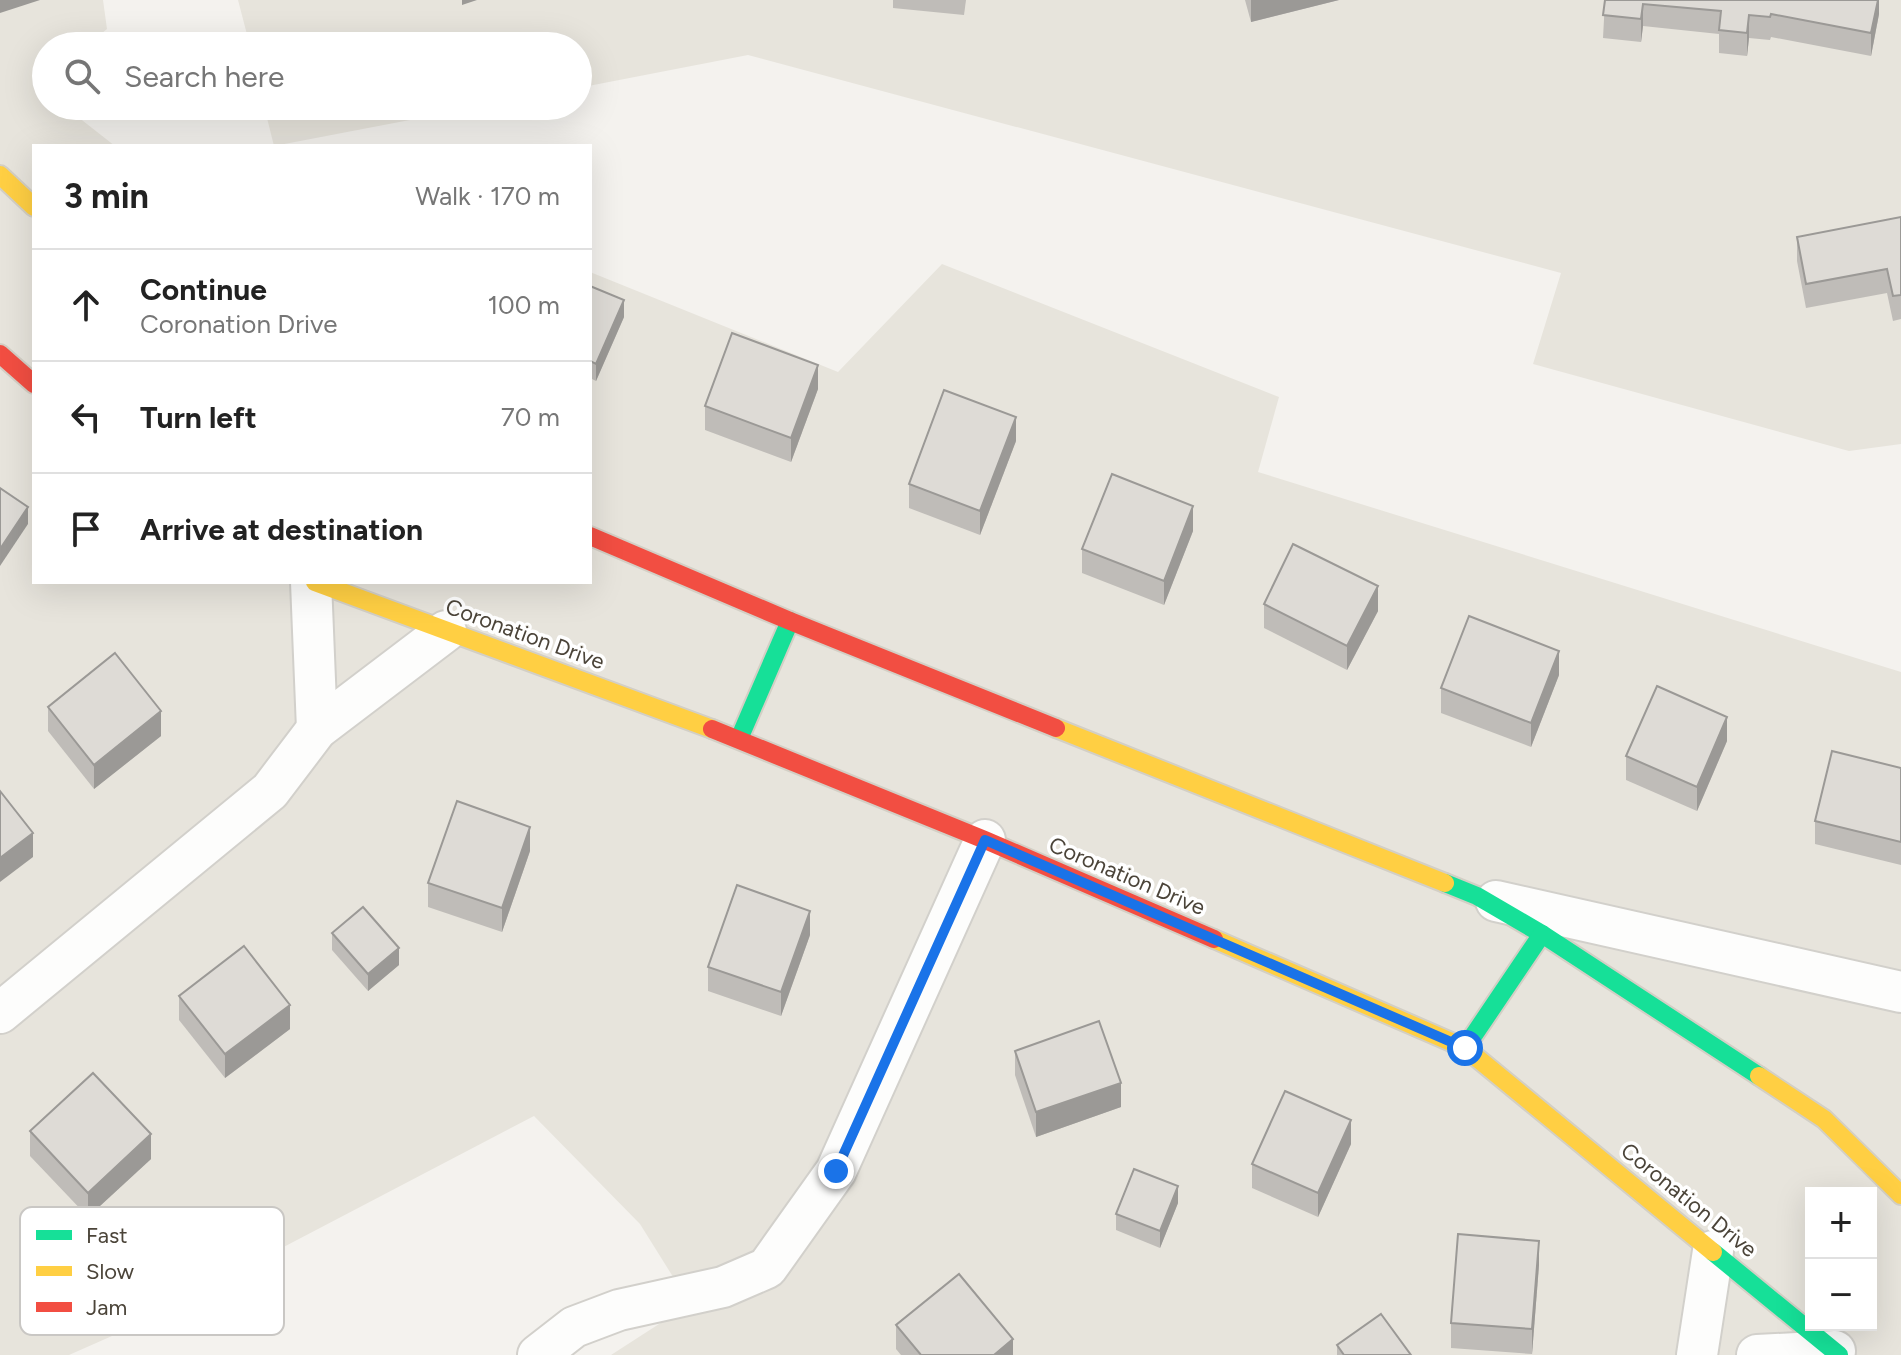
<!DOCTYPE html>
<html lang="en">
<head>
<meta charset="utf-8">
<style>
	:root { --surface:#fff; --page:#f2f2f2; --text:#222; --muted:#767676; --line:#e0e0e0 }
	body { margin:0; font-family:Figtree,sans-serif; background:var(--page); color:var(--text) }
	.controls { position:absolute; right:24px; bottom:24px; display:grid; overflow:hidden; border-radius:0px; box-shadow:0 8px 32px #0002 }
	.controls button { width:72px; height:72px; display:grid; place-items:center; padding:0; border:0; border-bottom:2px solid var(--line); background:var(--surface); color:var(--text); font:40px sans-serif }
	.stop { position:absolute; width:24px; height:24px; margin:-18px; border:6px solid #1a73e8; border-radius:50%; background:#fff }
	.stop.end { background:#1a73e8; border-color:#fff; box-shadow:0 2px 8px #0008 }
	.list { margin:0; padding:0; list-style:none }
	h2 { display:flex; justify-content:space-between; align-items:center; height:104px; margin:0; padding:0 32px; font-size:34px }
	h2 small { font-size:26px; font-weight:400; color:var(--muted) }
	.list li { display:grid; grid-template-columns:52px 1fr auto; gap:24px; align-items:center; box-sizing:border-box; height:112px; padding:0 32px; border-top:2px solid var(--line) }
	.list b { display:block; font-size:30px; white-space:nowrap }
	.list p { margin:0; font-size:26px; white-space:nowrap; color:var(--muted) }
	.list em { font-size:26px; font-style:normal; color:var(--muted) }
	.icon { flex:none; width:44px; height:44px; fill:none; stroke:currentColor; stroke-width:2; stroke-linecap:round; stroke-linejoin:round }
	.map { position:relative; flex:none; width:1901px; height:1355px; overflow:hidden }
	.search { position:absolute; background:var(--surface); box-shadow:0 8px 32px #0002; left:32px; top:32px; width:560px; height:88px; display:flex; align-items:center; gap:20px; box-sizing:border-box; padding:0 28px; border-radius:44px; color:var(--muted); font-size:30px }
	.panel { position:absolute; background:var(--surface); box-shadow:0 8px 32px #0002; left:32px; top:144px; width:560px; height:440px; border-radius:0px }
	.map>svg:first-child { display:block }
	.residential { fill:#e7e4dc; fill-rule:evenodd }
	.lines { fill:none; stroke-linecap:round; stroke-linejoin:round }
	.street-casing { stroke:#d2d0cb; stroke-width:44 }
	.fast-casing { stroke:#d3cfc5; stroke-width:22 }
	.slow-casing { stroke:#d3cfc5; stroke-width:22 }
	.jam-casing { stroke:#d3cfc5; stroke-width:22 }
	.street { stroke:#fdfdfc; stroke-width:40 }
	.fast { stroke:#16e098; stroke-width:18 }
	.slow { stroke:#ffcf43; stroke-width:18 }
	.jam { stroke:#f24e42; stroke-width:18 }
	.wall { fill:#bfbcb8 }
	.shaded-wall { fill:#9b9996 }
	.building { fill:#dedbd6; stroke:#9b9996; stroke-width:2 }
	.route { stroke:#1a73e8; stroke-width:10 }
	.labels { text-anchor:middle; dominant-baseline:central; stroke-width:7; stroke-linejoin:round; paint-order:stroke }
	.street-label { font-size:22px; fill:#4b4439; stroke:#fff }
	.key { fill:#fff; stroke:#c9c7c4; stroke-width:2 }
	.key-label { font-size:22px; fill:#4b4439 }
</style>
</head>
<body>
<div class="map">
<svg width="1901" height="1355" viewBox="0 0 1901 1355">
	<rect width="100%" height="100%" fill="#f4f2ee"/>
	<g class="residential">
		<path d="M 0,0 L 103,0 L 107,29 L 86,46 L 46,46 L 46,79 L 38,86 L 46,92 L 46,106 L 64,106 L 115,146 L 34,146 L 34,582 L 590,582 L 590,272 L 838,372 L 942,264 L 1279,397 L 1258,472 L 1901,672 L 1901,1355 L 611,1355 L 690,1304 L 640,1224 L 534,1116 L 121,1332 L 69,1355 L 0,1355 ZM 1811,1193 L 1871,1193 L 1871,1325 L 1811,1325 Z"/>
		<path d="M 238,0 L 1901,0 L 1901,444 L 1849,451 L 1533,364 L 1561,273 L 748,55 L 578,88 L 578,46 L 250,46 Z"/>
		<path d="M 264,106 L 483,106 L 274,146 Z"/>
	</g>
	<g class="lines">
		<defs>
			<g id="street">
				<path d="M 311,582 L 317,729"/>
				<path d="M 1496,901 L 1901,992"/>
				<path d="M 0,1013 L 270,791 L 317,729 L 446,631"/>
				<path d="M 538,1355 L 574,1327 L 619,1310 L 723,1287 L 767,1268 L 836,1171 L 985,840"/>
				<path d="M 1697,1355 L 1713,1251"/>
				<path d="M 1757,1355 L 1835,1351"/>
			</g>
			<g id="fast">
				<path d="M 739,739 L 790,621"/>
				<path d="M 1445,883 L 1477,896 L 1542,934 L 1759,1076"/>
				<path d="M 1465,1048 L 1542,934"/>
				<path d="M 1713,1252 L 1839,1355"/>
			</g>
			<g id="slow">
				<path d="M 0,175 L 34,207"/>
				<path d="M 315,582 L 712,729"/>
				<path d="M 1056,728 L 1445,883"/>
				<path d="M 1214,939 L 1465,1048 L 1713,1252"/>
				<path d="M 1759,1076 L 1824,1119 L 1901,1195"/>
			</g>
			<g id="jam">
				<path d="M 0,354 L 34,384"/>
				<path d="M 590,536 L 790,621 L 1056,728"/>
				<path d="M 712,729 L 985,840 L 1214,939"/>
			</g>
		</defs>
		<use href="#street" class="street-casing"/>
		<use href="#fast" class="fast-casing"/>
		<use href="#slow" class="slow-casing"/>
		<use href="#jam" class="jam-casing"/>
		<use href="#street" class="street"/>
		<use href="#fast" class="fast"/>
		<use href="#slow" class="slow"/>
		<use href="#jam" class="jam"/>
	</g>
	<g class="wall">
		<path d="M 893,0 L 966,0 L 964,15 L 893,8 Z"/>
		<path d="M 1245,0 L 1339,0 L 1251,22 Z"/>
		<path d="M 1605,0 L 1879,0 L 1879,14 L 1871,56 L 1771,37 L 1770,40 L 1749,38 L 1747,56 L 1719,53 L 1719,34 L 1643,26 L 1641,42 L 1603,38 Z"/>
		<path d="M 1901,217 L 1901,319 L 1893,321 L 1887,293 L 1806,308 L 1797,261 L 1797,237 Z"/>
		<path d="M 590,286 L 624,317 L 596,381 L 590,378 Z"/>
		<path d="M 818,389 L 791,462 L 705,430 L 705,406 Z"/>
		<path d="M 1016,441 L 980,535 L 909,508 L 909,484 Z"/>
		<path d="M 1193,531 L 1164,605 L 1082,573 L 1082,549 Z"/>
		<path d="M 1264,604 L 1378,611 L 1347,670 L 1264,628 Z"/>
		<path d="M 1559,675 L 1531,747 L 1441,713 L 1441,688 Z"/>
		<path d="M 48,707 L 161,736 L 94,789 L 48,731 Z"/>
		<path d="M 1727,741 L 1697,811 L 1626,780 L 1626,756 Z"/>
		<path d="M 1901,768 L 1901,865 L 1815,844 L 1815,821 Z"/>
		<path d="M 530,851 L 502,932 L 428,907 L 428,883 Z"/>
		<path d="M 332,933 L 399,965 L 368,991 L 332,950 Z"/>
		<path d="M 810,935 L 781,1016 L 708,991 L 708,967 Z"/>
		<path d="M 179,996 L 290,1029 L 225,1078 L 179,1020 Z"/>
		<path d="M 1015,1051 L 1121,1107 L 1036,1137 L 1015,1075 Z"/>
		<path d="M 30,1131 L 151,1159 L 88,1217 L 30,1156 Z"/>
		<path d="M 1351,1144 L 1318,1217 L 1252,1188 L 1252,1164 Z"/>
		<path d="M 1178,1203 L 1160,1248 L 1116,1230 L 1116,1214 Z"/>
		<path d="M 1539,1265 L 1532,1354 L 1451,1348 L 1451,1323 Z"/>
		<path d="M 896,1325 L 1013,1355 L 901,1355 L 896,1349 Z"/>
		<path d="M 1337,1345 L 1411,1355 L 1337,1355 Z"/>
	</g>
	<g class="shaded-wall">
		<path d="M 0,0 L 40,0 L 0,13 Z"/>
		<path d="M 462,0 L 477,0 L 462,5 Z"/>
		<path d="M 1251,0 L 1339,0 L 1251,22 Z"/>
		<path d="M 1878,0 L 1879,0 L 1879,14 L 1871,56 L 1871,33 Z"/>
		<path d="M 1643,4 L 1643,26 L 1641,42 L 1641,19 Z"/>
		<path d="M 1749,15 L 1749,38 L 1747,56 L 1747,33 Z"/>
		<path d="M 624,300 L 624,317 L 596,381 L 596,364 Z"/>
		<path d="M 818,365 L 818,389 L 791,462 L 791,438 Z"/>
		<path d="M 1016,417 L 1016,441 L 980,535 L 980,511 Z"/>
		<path d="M 1193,506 L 1193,531 L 1164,605 L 1164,581 Z"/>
		<path d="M 28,507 L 28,524 L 0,566 L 0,549 Z"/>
		<path d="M 1378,586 L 1378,611 L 1347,670 L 1347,646 Z"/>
		<path d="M 1559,651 L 1559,675 L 1531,747 L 1531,723 Z"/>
		<path d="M 161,711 L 161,736 L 94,789 L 94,765 Z"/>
		<path d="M 1727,717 L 1727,741 L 1697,811 L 1697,787 Z"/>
		<path d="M 530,827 L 530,851 L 502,932 L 502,908 Z"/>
		<path d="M 33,833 L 33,857 L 0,882 L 0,858 Z"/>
		<path d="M 810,911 L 810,935 L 781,1016 L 781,992 Z"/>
		<path d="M 399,948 L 399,965 L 368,991 L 368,974 Z"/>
		<path d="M 290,1005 L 290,1029 L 225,1078 L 225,1054 Z"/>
		<path d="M 1121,1083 L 1121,1107 L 1036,1137 L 1036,1112 Z"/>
		<path d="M 1351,1120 L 1351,1144 L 1318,1217 L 1318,1193 Z"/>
		<path d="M 151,1134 L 151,1159 L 88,1217 L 88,1193 Z"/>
		<path d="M 1178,1186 L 1178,1203 L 1160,1248 L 1160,1231 Z"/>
		<path d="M 1539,1241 L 1539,1265 L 1532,1354 L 1532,1329 Z"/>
		<path d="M 1013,1339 L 1013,1355 L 994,1355 Z"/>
	</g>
	<g class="building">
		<path d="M 1605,0 L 1878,0 L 1871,33 L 1771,14 L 1770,17 L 1749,15 L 1747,33 L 1719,30 L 1721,11 L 1643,4 L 1641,19 L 1603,15 Z"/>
		<path d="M 1901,217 L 1901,295 L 1893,296 L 1887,269 L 1806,284 L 1797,237 Z"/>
		<path d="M 590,286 L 624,300 L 596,364 L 590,361 Z"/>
		<path d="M 732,333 L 818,365 L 791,438 L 705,406 Z"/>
		<path d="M 944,390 L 1016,417 L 980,511 L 909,484 Z"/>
		<path d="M 1112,474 L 1193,506 L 1164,581 L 1082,549 Z"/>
		<path d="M 0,488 L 28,507 L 0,549 Z"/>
		<path d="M 1293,544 L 1378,586 L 1347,646 L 1264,604 Z"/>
		<path d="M 1469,616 L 1559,651 L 1531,723 L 1441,688 Z"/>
		<path d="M 115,653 L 161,711 L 94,765 L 48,707 Z"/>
		<path d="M 1657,686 L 1727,717 L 1697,787 L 1626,756 Z"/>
		<path d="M 1832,751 L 1901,768 L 1901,842 L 1815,821 Z"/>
		<path d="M 0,791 L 33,833 L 0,858 Z"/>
		<path d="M 457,801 L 530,827 L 502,908 L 428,883 Z"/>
		<path d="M 737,885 L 810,911 L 781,992 L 708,967 Z"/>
		<path d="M 363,907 L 399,948 L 368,974 L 332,933 Z"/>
		<path d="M 244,946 L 290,1005 L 225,1054 L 179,996 Z"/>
		<path d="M 1099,1021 L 1121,1083 L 1036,1112 L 1015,1051 Z"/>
		<path d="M 93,1073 L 151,1134 L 88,1193 L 30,1131 Z"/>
		<path d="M 1285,1091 L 1351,1120 L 1318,1193 L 1252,1164 Z"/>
		<path d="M 1134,1169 L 1178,1186 L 1160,1231 L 1116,1214 Z"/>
		<path d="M 1458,1234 L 1539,1241 L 1532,1329 L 1451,1323 Z"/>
		<path d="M 959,1274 L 1013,1339 L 994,1355 L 921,1355 L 896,1325 Z"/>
		<path d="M 1381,1314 L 1411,1355 L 1344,1355 L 1337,1345 Z"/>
	</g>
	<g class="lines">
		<path class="route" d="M 836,1171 L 985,840 L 1465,1048"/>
	</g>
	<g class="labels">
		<g class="street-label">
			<text transform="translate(525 634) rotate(20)">Coronation Drive</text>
			<text transform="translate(1127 876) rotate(23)">Coronation Drive</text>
			<text transform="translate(1689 1200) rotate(39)">Coronation Drive</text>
		</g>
	</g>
	<rect x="20" y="1207" width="264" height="128" rx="12" class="key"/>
	<rect x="36" y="1230" width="36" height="10" fill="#16e098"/>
	<rect x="36" y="1266" width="36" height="10" fill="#ffcf43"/>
	<rect x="36" y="1302" width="36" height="10" fill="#f24e42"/>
	<g class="key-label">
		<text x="86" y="1243">Fast</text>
		<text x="86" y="1279">Slow</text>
		<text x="86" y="1315">Jam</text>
	</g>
</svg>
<div class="controls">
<button>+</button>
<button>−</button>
</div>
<div class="stop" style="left:1465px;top:1048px"></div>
<div class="stop end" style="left:836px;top:1171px"></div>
<div class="search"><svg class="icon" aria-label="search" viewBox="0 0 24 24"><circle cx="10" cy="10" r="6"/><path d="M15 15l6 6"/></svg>Search here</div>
<section class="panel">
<h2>3 min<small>Walk · 170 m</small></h2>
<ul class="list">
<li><svg class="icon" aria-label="ahead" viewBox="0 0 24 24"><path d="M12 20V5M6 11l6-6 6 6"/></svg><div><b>Continue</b><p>Coronation Drive</p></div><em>100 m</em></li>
<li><svg class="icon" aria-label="left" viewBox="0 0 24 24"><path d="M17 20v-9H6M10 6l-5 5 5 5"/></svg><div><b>Turn left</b></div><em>70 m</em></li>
<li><svg class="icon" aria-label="arrive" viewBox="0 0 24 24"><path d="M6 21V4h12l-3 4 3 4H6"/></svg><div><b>Arrive at destination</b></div></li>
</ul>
</section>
</div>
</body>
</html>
